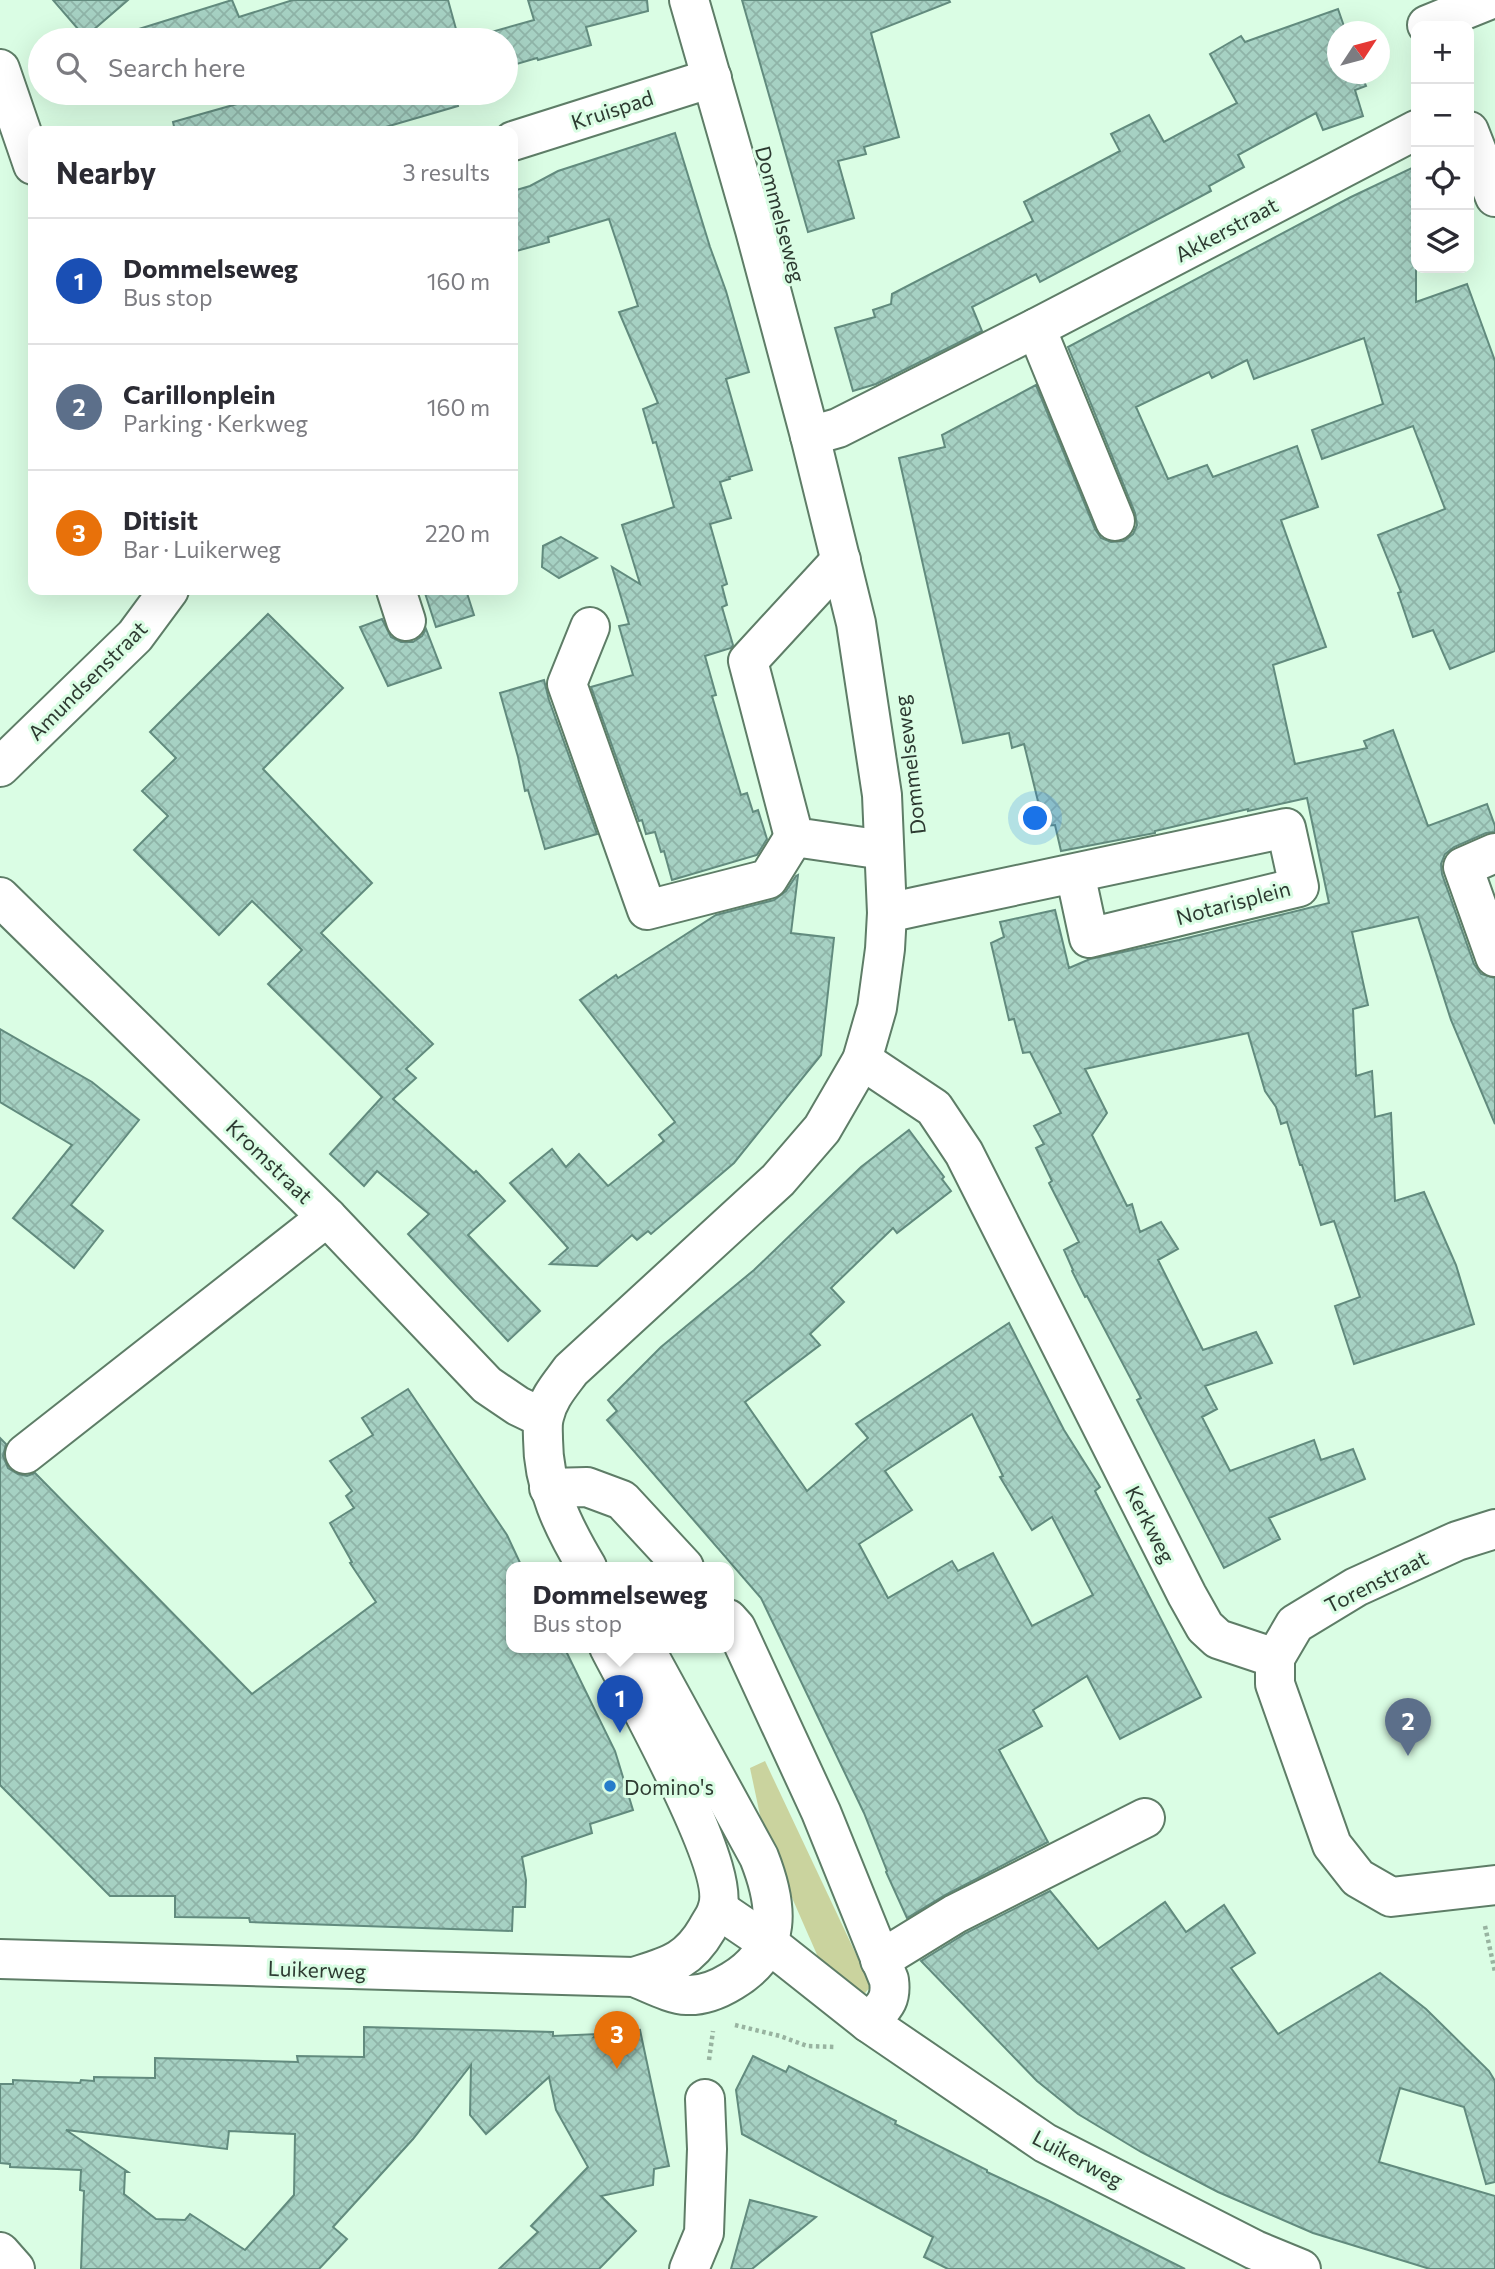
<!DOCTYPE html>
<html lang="en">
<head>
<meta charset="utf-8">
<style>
	:root { --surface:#fff; --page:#f2f2f3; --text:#2b2b33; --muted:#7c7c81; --line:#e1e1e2; --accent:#267cca }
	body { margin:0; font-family:Commissioner,sans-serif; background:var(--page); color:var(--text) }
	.controls { position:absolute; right:21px; top:21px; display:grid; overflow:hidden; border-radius:14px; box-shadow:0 7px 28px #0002 }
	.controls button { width:63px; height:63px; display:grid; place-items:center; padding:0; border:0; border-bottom:2px solid var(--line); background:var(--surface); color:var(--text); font:35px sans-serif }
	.compass { position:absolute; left:1327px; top:21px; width:63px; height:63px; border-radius:50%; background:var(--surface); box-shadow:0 7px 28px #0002; rotate:54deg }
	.you { position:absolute; left:1036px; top:819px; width:24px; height:24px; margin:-18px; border:5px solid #fff; border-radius:50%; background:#1a73e8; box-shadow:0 0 0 10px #1a73e833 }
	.badge { display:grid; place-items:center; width:46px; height:46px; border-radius:50%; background:var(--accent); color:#fff; font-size:23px; font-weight:700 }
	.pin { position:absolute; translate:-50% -58px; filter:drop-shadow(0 2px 4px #0008) }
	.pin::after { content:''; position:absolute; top:37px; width:24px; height:21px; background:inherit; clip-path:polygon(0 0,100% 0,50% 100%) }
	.popup { position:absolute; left:506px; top:1562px; width:228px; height:91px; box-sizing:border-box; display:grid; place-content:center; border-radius:14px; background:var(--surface); filter:drop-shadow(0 2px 5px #0005); font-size:23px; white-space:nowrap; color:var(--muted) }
	.popup b { font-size:26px; color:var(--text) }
	.popup::after { content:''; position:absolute; left:50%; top:100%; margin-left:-14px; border:14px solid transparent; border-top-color:var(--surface) }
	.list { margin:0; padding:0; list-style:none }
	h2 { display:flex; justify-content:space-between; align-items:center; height:91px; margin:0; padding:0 28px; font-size:30px }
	h2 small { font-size:23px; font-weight:400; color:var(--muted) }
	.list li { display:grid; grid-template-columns:46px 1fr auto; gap:21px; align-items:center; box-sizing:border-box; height:126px; padding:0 28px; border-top:2px solid var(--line) }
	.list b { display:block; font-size:26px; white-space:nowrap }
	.list p { margin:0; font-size:23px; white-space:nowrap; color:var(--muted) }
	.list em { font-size:23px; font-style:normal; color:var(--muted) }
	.icon { flex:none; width:38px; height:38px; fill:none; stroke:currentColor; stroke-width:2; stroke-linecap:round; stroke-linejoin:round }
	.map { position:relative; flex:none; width:1495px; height:2269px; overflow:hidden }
	.search { position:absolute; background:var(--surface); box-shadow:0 7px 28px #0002; left:28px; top:28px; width:490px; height:77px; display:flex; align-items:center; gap:18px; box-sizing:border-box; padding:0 24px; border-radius:38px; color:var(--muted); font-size:26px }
	.panel { position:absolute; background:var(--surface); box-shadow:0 7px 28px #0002; left:28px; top:126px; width:490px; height:469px; border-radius:14px }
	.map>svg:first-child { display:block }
	.grass { fill:#cad39e }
	.building { fill:url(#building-cross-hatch); stroke:#628b7e; stroke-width:2; fill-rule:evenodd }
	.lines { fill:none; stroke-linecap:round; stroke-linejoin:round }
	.minor-casing { stroke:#5e7d67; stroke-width:42 }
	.path { stroke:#98b3a0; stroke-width:4.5; stroke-dasharray:3.5 3.5; stroke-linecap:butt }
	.minor { stroke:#fff; stroke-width:38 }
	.poi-dot { fill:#267cca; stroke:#dafde4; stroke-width:2.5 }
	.labels { text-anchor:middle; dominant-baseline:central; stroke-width:6; stroke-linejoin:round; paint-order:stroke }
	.street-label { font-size:21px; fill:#2d3a31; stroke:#dafde4 }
	.poi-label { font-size:21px; fill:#2d3a31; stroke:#dafde4; text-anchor:start }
</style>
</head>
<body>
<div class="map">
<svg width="1495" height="2269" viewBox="0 0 1495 2269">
	<defs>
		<pattern id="building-cross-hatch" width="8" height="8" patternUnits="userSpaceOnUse" patternTransform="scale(1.75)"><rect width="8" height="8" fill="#a6d1c3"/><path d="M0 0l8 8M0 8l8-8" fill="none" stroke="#8fb4a8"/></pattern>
	</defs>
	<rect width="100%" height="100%" fill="#dafde4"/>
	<path class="grass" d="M 765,1761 L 871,1986 L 861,1998 L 818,1957 L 764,1834 L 750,1768 Z"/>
	<g class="building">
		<path d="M 53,0 L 128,0 L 85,37 Z"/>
		<path d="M 232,0 L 239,17 L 293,0 L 448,0 L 459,40 L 127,40 L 126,33 Z"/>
		<path d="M 528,0 L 647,0 L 648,11 L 586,27 L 591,45 L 538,60 L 537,58 L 506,67 L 506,40 L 463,40 L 534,20 Z"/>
		<path d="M 742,0 L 949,0 L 950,2 L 871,33 L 899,137 L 864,147 L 866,154 L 838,161 L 854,218 L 808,232 Z"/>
		<path d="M 1338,9 L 1346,32 L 1338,32 L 1338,74 L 1361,74 L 1366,86 L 1355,90 L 1363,116 L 1323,130 L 1316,113 L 1238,155 L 1244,167 L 1209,186 L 1211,191 L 1040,282 L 1036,274 L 972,307 L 982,331 L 876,384 L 853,391 L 835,328 L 875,317 L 873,310 L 891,304 L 892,294 L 1033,221 L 1024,202 L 1120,151 L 1111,134 L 1149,115 L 1164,142 L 1237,103 L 1210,54 L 1241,36 L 1245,42 Z"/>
		<path d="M 276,93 L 455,93 L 458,106 L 372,131 L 175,131 L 173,122 Z"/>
		<path d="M 675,133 L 710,247 L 726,291 L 749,372 L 726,379 L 752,470 L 729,477 L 730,479 L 720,482 L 731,518 L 710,524 L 727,584 L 722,586 L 727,605 L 722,607 L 733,645 L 731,648 L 705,656 L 716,695 L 712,696 L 741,795 L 747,793 L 753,812 L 758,810 L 767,839 L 757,855 L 672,880 L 664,851 L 661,852 L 655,832 L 646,834 L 642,820 L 639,821 L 591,687 L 633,675 L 619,626 L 629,624 L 612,567 L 640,584 L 622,525 L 674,507 L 656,442 L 653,443 L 643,409 L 658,403 L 619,312 L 638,306 L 609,219 L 548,237 L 549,242 L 513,252 L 513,191 L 530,186 L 558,171 Z"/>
		<path d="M 1416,166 L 1416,302 L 1467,284 L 1495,361 L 1495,651 L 1450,669 L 1433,630 L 1413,637 L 1398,593 L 1401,592 L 1378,535 L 1445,509 L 1413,426 L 1322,459 L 1312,430 L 1383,404 L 1364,338 L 1254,379 L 1247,360 L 1212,378 L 1209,372 L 1136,407 L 1168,479 L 1207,465 L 1213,477 L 1297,446 L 1318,507 L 1281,520 L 1326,647 L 1273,665 L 1295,764 L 1367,748 L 1364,741 L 1393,730 L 1428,826 L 1487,804 L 1495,826 L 1495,832 L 1486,833 L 1454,847 L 1445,854 L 1441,864 L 1442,874 L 1474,964 L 1481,974 L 1495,978 L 1495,1124 L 1451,1020 L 1418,917 L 1352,932 L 1368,1005 L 1353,1009 L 1356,1076 L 1372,1071 L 1375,1117 L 1391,1113 L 1395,1201 L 1424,1192 L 1456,1265 L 1474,1324 L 1354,1364 L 1335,1306 L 1360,1297 L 1334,1221 L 1321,1225 L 1302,1165 L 1300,1165 L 1287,1122 L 1281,1124 L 1276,1107 L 1265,1091 L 1248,1033 L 1085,1069 L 1107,1113 L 1092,1135 L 1127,1206 L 1132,1204 L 1140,1232 L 1161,1222 L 1178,1249 L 1158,1260 L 1203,1350 L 1256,1332 L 1272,1363 L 1205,1386 L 1217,1409 L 1202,1417 L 1230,1471 L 1314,1440 L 1321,1460 L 1353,1449 L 1365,1479 L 1269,1518 L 1280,1539 L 1224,1568 L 1137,1400 L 1141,1398 L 1087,1296 L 1085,1297 L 1072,1271 L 1073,1270 L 1064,1250 L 1079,1242 L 1049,1183 L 1052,1181 L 1036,1148 L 1044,1144 L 1034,1126 L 1061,1113 L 1030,1052 L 1023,1053 L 1014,1019 L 1009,1020 L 991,943 L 1004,937 L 1000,922 L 1055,910 L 1069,968 L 1090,959 L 1179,940 L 1329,903 L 1307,798 L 1248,811 L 1248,809 L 1155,831 L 1155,833 L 1061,851 L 1055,825 L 1044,826 L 1024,744 L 1012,748 L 1009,733 L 963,743 L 899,458 L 945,447 L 942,435 L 1036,385 L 1095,529 L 1101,538 L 1111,542 L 1124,541 L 1133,534 L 1137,525 L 1135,513 L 1068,347 L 1351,197 Z"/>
		<path d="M 561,537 L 597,558 L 559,578 L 542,567 L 543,546 Z"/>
		<path d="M 424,590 L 466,590 L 474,615 L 436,627 Z"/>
		<path d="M 268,614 L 343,688 L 263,769 L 372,883 L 321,933 L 433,1044 L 406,1069 L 416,1078 L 393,1099 L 474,1173 L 476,1171 L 505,1201 L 468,1235 L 540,1311 L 508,1341 L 408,1234 L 429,1214 L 377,1171 L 364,1186 L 330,1154 L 382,1097 L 268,984 L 302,950 L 252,901 L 219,935 L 134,850 L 168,816 L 142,791 L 176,758 L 150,732 Z"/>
		<path d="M 382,619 L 391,637 L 401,642 L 413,642 L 422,636 L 426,629 L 441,668 L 388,686 L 360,627 Z"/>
		<path d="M 544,680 L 549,700 L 597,834 L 545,849 L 528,790 L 525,791 L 518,757 L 500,693 Z"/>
		<path d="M 798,875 L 791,933 L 834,938 L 821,1055 L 734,1163 L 651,1234 L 648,1231 L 637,1240 L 632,1235 L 597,1266 L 550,1264 L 568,1248 L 510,1183 L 552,1149 L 566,1167 L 579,1154 L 608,1186 L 664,1141 L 659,1135 L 675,1122 L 580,1000 L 616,975 L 618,978 L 716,915 L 774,900 L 786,891 L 796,876 Z"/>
		<path d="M 0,1029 L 92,1082 L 139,1120 L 71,1205 L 103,1231 L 74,1268 L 13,1218 L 72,1145 L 0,1102 Z"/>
		<path d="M 909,1130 L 944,1177 L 942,1179 L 951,1191 L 897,1233 L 893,1228 L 831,1288 L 844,1302 L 810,1334 L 820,1345 L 745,1402 L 807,1491 L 868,1438 L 856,1424 L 1009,1323 L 1064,1430 L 1100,1487 L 1095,1491 L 1201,1697 L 1120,1739 L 1087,1676 L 1033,1710 L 1042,1726 L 999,1750 L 1048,1842 L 945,1895 L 907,1918 L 886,1872 L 887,1871 L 864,1813 L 761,1598 L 607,1420 L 617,1411 L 608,1400 L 661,1347 L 754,1270 L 861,1167 ZM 972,1414 L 1003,1476 L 1000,1477 L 1032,1530 L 1052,1517 L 1093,1595 L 1032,1626 L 993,1553 L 958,1571 L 952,1561 L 888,1598 L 859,1544 L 912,1510 L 885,1471 Z"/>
		<path d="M 408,1389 L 507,1535 L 522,1567 L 512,1567 L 512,1647 L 564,1647 L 615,1751 L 633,1810 L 590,1824 L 592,1833 L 522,1857 L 526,1880 L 525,1907 L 513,1907 L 512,1931 L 250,1922 L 249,1918 L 175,1917 L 175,1896 L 110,1896 L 0,1785 L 0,1438 L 6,1444 L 3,1456 L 8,1468 L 18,1474 L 27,1476 L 35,1473 L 252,1694 L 376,1602 L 350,1563 L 352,1562 L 330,1523 L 354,1508 L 346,1496 L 352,1491 L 330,1461 L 373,1435 L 362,1418 Z"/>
		<path d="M 1050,1891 L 1098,1949 L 1165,1902 L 1186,1932 L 1224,1905 L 1255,1953 L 1231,1968 L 1278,2034 L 1380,1973 L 1426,2009 L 1489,2071 L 1495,2081 L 1495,2182 L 1486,2184 L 1464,2107 L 1400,2088 L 1379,2162 L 1495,2196 L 1495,2269 L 1430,2269 L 1313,2233 L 1218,2192 L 1141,2152 L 1078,2114 L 1037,2081 L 921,1961 L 966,1933 Z"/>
		<path d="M 364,2027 L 553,2032 L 553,2036 L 597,2034 L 594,2037 L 640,2030 L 669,2166 L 654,2169 L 653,2185 L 601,2196 L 636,2231 L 599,2269 L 499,2269 L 538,2232 L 531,2226 L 588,2167 L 556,2110 L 549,2077 L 486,2134 L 470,2115 L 471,2065 L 413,2139 L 333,2227 L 347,2239 L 319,2269 L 81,2269 L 84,2191 L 80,2190 L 81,2170 L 10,2167 L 10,2164 L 0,2163 L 0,2084 L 13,2084 L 13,2080 L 80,2083 L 81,2080 L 94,2081 L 94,2077 L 155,2078 L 155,2058 L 298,2062 L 297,2056 L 364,2057 ZM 66,2130 L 227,2149 L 229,2131 L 295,2134 L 294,2195 L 245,2250 L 190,2214 L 185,2220 L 156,2219 L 124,2194 L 125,2172 L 128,2172 Z"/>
		<path d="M 753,2056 L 786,2072 L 789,2066 L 896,2121 L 895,2124 L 987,2170 L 987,2172 L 1047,2200 L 1185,2269 L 948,2269 L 924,2257 L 933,2237 L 742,2134 L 736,2090 Z"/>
		<path d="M 750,2200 L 816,2217 L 752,2269 L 731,2269 Z"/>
	</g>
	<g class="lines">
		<defs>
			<g id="minor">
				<path d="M 1427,25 L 1489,0"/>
				<path d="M 0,69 L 33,165"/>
				<path d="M 1469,131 L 1495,197"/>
				<path d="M 513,141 L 712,78"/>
				<path d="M 1036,328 L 1115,521"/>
				<path d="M 810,436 L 838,428 L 1036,328 L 1416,130"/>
				<path d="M 841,560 L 748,661 L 794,837 L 884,850"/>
				<path d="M 396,590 L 406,621"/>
				<path d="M 590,627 L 567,684 L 647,910 L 768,879 L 794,837"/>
				<path d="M 0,767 L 135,636 L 169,590"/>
				<path d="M 1495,853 L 1463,867 L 1495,957"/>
				<path d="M 0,897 L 327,1217 L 487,1385 L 518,1406 L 543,1418"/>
				<path d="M 887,913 L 919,906 L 1286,828 L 1299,887 L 1089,938 L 1075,873"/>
				<path d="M 862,1060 L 934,1108 L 964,1153 L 1187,1595 L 1205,1627 L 1218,1639 L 1275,1658"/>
				<path d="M 25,1454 L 327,1217"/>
				<path d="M 549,1488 L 587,1487 L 622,1500 L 684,1567"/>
				<path d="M 587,1567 C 563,1527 543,1486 543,1439 C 543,1432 542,1424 544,1417 C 548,1398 560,1385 571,1370 L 778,1180 L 822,1129 L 862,1060 L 877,1008 L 885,949 L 887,913 L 882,795 L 856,623 L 810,436 L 755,230 L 689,0"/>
				<path d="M 728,1619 L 736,1628 L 821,1812 L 889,1980 C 892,2002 883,2007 869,2023"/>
				<path d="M 609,1647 C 632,1692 733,1869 717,1910 C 715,1917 710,1923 707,1929 C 688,1962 668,1966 634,1977"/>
				<path d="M 1275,1658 L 1275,1684 L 1332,1845 L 1358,1878 L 1391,1897 L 1495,1885"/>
				<path d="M 1275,1658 L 1295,1624 L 1356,1587 L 1457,1541 L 1495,1529"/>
				<path d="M 718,1909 L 768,1943 L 869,2023 L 1045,2143 L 1255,2250 L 1301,2269"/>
				<path d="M 0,1959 L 634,1977 C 648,1982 672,1995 686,1995 C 702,1996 719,1989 732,1981 C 784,1950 778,1905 759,1857 L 644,1647"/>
				<path d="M 880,1960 L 955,1914 L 1145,1818"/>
				<path d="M 0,2252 L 15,2269"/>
				<path d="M 689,2269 L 704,2233 L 707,2149 L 705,2099"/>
			</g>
		</defs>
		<use href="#minor" class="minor-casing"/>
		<g class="path">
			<path d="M 1485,1926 L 1495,1972"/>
			<path d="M 735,2025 L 780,2036 L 807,2046 L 835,2047"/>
			<path d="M 709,2060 L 713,2031"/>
		</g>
		<use href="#minor" class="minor"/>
	</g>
	<circle class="poi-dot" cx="610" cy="1786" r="7"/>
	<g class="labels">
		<g class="street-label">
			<text transform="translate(612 109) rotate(-18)">Kruispad</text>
			<text transform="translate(781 214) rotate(75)">Dommelseweg</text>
			<text transform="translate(1226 229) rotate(-28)">Akkerstraat</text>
			<text transform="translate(87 680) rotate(-45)">Amundsenstraat</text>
			<text transform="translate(909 765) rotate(-97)">Dommelseweg</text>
			<text transform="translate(1233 902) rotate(-15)">Notarisplein</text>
			<text transform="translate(270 1161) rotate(44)">Kromstraat</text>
			<text transform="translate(1151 1524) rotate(63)">Kerkweg</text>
			<text transform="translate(1376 1581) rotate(-27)">Torenstraat</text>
			<text transform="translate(317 1969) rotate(2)">Luikerweg</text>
			<text transform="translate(1078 2158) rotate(28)">Luikerweg</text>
		</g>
		<g class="poi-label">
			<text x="624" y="1786">Domino's</text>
		</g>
	</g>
</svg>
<div class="controls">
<button>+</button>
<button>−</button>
<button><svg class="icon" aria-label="locate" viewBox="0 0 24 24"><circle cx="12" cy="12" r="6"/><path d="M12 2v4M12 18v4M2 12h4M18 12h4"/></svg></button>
<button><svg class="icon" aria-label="layers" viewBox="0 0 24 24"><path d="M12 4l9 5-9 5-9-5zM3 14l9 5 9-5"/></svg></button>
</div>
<svg class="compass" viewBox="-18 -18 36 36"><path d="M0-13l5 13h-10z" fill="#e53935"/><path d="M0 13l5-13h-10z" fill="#7c7c81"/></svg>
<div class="you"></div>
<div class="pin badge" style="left:620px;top:1733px;background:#1a4fb4">1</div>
<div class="popup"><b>Dommelseweg</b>Bus stop</div>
<div class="pin badge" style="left:1408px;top:1756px;background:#5c6f8a">2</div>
<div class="pin badge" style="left:617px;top:2069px;background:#e8710a">3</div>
<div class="search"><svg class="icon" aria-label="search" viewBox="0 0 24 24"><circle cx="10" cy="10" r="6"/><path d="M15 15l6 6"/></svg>Search here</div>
<section class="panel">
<h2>Nearby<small>3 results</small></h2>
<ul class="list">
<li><span class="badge" style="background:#1a4fb4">1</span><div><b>Dommelseweg</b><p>Bus stop</p></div><em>160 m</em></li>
<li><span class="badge" style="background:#5c6f8a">2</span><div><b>Carillonplein</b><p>Parking · Kerkweg</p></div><em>160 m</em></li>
<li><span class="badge" style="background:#e8710a">3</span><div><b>Ditisit</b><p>Bar · Luikerweg</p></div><em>220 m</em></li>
</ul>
</section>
</div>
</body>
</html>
